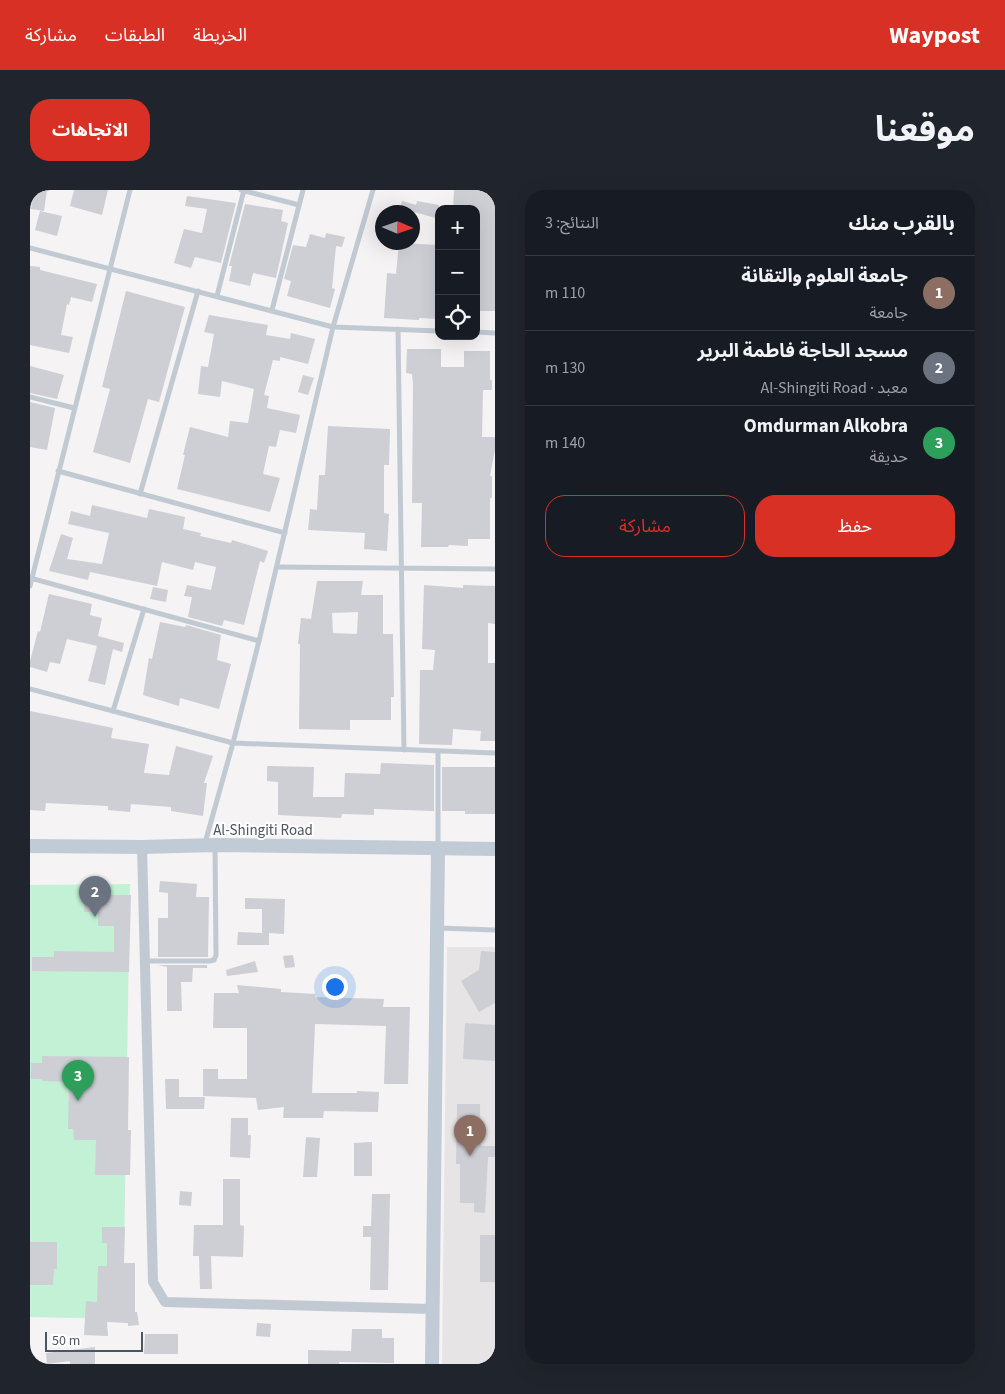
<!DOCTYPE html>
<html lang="ar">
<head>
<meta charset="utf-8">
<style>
	:root { --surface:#171b24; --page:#20242c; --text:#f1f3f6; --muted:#9ea1a6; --line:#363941; --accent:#d93025 }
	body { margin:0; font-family:"Source Sans 3","Noto Sans Arabic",sans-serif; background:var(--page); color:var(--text); direction:rtl }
	.controls { position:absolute; right:15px; top:15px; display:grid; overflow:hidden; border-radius:10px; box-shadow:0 5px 20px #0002 }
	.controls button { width:45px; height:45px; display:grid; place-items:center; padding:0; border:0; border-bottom:1px solid var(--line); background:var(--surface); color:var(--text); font:25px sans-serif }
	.compass { position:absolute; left:345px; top:15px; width:45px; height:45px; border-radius:50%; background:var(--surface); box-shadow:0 5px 20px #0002; rotate:92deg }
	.scale { position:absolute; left:15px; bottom:12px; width:98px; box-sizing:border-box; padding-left:5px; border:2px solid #4a5661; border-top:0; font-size:14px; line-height:18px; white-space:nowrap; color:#4a5661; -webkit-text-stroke:4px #fff; paint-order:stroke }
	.you { position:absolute; left:304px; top:796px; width:18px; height:18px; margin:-12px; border:4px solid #fff; border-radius:50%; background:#1a73e8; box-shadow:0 0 0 8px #1a73e833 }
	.badge { display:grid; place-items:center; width:32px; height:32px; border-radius:50%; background:var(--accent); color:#fff; font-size:16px; font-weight:700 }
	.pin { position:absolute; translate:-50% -41px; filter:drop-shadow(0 1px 2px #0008) }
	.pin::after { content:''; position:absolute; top:26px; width:18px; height:15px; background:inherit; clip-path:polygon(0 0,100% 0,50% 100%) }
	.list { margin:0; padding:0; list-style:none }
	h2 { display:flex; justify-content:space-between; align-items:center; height:65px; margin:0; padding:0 20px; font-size:21px }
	h2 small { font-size:16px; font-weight:400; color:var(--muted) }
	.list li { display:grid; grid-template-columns:32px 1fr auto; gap:15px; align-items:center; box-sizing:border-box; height:75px; padding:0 20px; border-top:1px solid var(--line) }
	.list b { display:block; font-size:19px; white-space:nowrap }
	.list p { margin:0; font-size:16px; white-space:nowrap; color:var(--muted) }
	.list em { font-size:16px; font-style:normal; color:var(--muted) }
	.actions { display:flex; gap:10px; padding:15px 20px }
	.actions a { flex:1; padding:11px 0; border:1px solid var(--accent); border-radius:20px; text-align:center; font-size:18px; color:var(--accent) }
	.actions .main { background:var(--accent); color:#fff }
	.icon { flex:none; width:28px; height:28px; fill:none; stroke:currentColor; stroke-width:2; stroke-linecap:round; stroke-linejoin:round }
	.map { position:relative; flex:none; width:465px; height:1174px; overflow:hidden; direction:ltr; border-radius:20px }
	header { display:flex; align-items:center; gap:30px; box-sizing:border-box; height:70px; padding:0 25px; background:var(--accent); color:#fff }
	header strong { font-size:24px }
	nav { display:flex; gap:28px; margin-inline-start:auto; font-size:18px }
	.intro { display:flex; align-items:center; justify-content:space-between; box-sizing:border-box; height:120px; padding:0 30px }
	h1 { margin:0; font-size:35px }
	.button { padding:12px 22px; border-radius:20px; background:var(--accent); color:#fff; font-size:18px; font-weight:700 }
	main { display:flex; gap:30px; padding:0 30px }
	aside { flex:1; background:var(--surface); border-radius:20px; box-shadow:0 5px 20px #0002 }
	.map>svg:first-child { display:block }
	.education { fill:#e6e4e5 }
	.green { fill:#c3f1d5 }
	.building { fill:#cdcfd5; fill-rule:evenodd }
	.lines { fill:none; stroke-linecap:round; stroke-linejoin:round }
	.lane { stroke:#c1cad2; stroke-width:5 }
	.street { stroke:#c1cad2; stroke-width:10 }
	.secondary { stroke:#c1cbd6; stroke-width:14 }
	.labels { text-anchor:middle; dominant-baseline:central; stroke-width:4; stroke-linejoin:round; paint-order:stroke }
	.street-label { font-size:15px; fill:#4a5661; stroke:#fff }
</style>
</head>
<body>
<header>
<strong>Waypost</strong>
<nav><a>الخريطة</a><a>الطبقات</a><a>مشاركة</a></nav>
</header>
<div class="intro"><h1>موقعنا</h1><a class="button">الاتجاهات</a></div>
<main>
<aside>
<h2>بالقرب منك<small>النتائج: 3</small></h2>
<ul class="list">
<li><span class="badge" style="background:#8d6e63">1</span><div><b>جامعة العلوم والتقانة</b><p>جامعة</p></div><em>110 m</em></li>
<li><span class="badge" style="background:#6b7280">2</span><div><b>مسجد الحاجة فاطمة البرير</b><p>معبد · Al-Shingiti Road</p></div><em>130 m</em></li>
<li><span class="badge" style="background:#2e9e5b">3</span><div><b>Omdurman Alkobra</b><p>حديقة</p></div><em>140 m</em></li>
</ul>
<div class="actions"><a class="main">حفظ</a><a>مشاركة</a></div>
</aside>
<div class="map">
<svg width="465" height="1174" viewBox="0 0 465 1174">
	<rect width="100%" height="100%" fill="#f5f3f3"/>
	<path class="education" d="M 417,757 L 465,757 L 465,1174 L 412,1174 Z"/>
	<path class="green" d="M 100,694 L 93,1129 L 0,1127 L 0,695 Z"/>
	<g class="building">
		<path d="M 4,0 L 17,0 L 14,21 L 1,19 Z"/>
		<path d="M 44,0 L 78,0 L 72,25 L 40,16 Z"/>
		<path d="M 424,0 L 465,0 L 465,121 L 446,121 L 446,19 L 423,19 Z"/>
		<path d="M 157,6 L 206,13 L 191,73 L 165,67 L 161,78 L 144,73 L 154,39 L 172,43 L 177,19 L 155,16 Z"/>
		<path d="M 372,11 L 386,15 L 387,11 L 409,15 L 409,29 L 384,22 L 369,22 Z"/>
		<path d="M 215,14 L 253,20 L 251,31 L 258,33 L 246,88 L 223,83 L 220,96 L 199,91 L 202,76 L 199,76 Z"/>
		<path d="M 10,21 L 32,26 L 27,46 L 5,40 Z"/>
		<path d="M 296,43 L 315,47 L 312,57 L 306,56 L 302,98 L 305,99 L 300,118 L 257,106 L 261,91 L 254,89 L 263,55 L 276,57 L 280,44 L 295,48 Z"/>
		<path d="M 369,53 L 409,55 L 409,129 L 389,128 L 389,130 L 354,128 L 357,83 L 366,84 Z"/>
		<path d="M 0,76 L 10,77 L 10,80 L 67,94 L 62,112 L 41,107 L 39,115 L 37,114 L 31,145 L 43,147 L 39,163 L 0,155 Z"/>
		<path d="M 96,101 L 155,117 L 129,212 L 118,209 L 100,273 L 63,262 L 80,199 L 72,197 Z"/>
		<path d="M 179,125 L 238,135 L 236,145 L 260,149 L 261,143 L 285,149 L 278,174 L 250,167 L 250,171 L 243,170 L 234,205 L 239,206 L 237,218 L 270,225 L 266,243 L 250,240 L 246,257 L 239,256 L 233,284 L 250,288 L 240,322 L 147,299 L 155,265 L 153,265 L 160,237 L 198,247 L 200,231 L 218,233 L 224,199 L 192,191 L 190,207 L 168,204 L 171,176 L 178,177 L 184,144 L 174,142 Z"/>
		<path d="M 377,159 L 411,159 L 411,177 L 434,177 L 434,161 L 460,161 L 460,190 L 462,190 L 462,200 L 453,200 L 452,247 L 465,247 L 465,260 L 460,286 L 462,286 L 462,308 L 460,308 L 460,349 L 438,349 L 438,356 L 419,355 L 418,357 L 391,357 L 392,313 L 382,313 L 383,195 L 382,184 L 376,183 Z"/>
		<path d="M 0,176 L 34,185 L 27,209 L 0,203 Z"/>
		<path d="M 273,185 L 284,188 L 278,205 L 268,202 Z"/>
		<path d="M 0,212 L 25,218 L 17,260 L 0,257 Z"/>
		<path d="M 298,236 L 360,239 L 359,275 L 354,275 L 354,323 L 359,324 L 357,361 L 334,359 L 335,343 L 278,340 L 280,319 L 287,320 L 289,285 L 295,285 Z"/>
		<path d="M 62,315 L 117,328 L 119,319 L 155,327 L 153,339 L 171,343 L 170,346 L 201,353 L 202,350 L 238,361 L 234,373 L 230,371 L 214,435 L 194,430 L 192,436 L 158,427 L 162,407 L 154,406 L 157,395 L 181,400 L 186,377 L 165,372 L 163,380 L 132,372 L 127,396 L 60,382 L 58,390 L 19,381 L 31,344 L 43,348 L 37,369 L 72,374 L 79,343 L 38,334 L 41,321 L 60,326 Z"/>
		<path d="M 287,391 L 333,391 L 331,405 L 353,405 L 353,444 L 363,444 L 364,507 L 361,507 L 361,530 L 320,530 L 320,540 L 269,539 L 270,454 L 268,454 L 271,428 L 281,429 ZM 328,422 L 327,444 L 303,443 L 302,423 Z"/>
		<path d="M 394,395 L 433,398 L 433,395 L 465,396 L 465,434 L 458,433 L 458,473 L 465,473 L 465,551 L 450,551 L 451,541 L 423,539 L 422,555 L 389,554 L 390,480 L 403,480 L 405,460 L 392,459 Z"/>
		<path d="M 123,397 L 138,400 L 136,412 L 120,409 Z"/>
		<path d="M 19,404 L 62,414 L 60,425 L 72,428 L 68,446 L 94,453 L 92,462 L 83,459 L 75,495 L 58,491 L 67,456 L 37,449 L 30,474 L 20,472 L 17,482 L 0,477 L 0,471 L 8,441 L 10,442 Z"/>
		<path d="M 130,432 L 155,437 L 156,435 L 191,445 L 187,470 L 201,474 L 189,519 L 150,508 L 149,516 L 113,505 L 119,468 L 122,469 Z"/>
		<path d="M 0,521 L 83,538 L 81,548 L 119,554 L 114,583 L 139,585 L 146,556 L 183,566 L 174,593 L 177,593 L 173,626 L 141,621 L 141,617 L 101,614 L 100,622 L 78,620 L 78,616 L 16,613 L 15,621 L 0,620 Z"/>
		<path d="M 351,573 L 404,575 L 404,621 L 344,619 L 344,625 L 312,624 L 311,628 L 248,625 L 248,592 L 237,591 L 237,576 L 284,577 L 283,607 L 314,607 L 315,583 L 350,584 Z"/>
		<path d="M 412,577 L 465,577 L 465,624 L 435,624 L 435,621 L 412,621 Z"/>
		<path d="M 130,691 L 167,694 L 166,707 L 179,707 L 178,767 L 128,767 L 128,728 L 138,728 L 138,703 L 129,702 Z"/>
		<path d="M 55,705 L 101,705 L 99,782 L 2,781 L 2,767 L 24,767 L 24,761 L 84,762 L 84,736 L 68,736 L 68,722 L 54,722 Z"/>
		<path d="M 215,708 L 255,709 L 254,744 L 239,743 L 239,755 L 207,755 L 208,742 L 232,743 L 232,719 L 215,719 Z"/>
		<path d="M 451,761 L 465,762 L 465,813 L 449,822 L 431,791 L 449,780 Z"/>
		<path d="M 263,765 L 265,777 L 255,778 L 253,766 Z"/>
		<path d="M 225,771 L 228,782 L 197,786 L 196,780 Z"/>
		<path d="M 128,775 L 177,775 L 177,778 L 163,778 L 162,792 L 151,792 L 152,821 L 137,821 L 137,777 Z"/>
		<path d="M 207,795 L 251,799 L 251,802 L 286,804 L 285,807 L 354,809 L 353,817 L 380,817 L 378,894 L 354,894 L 356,836 L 285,834 L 282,903 L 327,903 L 327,901 L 349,902 L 348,922 L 294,921 L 293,928 L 253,928 L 254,917 L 228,920 L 226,908 L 173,906 L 173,879 L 188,879 L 188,889 L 217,889 L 217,838 L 183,838 L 184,803 L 209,803 Z"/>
		<path d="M 435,833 L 465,835 L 465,871 L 433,869 Z"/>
		<path d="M 12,866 L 99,867 L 98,940 L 101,940 L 100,985 L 65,985 L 66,950 L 44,950 L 43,939 L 38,939 L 39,892 L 12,891 L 12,889 L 1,889 L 1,873 L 12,873 Z"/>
		<path d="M 135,889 L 149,889 L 149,907 L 175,907 L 174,919 L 136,919 Z"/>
		<path d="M 427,914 L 450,914 L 451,956 L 465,956 L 465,967 L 458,967 L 455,1023 L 444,1022 L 444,1013 L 430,1013 L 430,974 L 426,974 Z"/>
		<path d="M 201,928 L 218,928 L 218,945 L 221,945 L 220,968 L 200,967 Z"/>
		<path d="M 276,947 L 290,948 L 287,987 L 273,987 Z"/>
		<path d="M 342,952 L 342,986 L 324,986 L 324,953 Z"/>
		<path d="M 193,989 L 210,989 L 210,1035 L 214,1036 L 213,1067 L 181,1066 L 182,1099 L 170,1099 L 169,1066 L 163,1066 L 164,1035 L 193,1035 Z"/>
		<path d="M 150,1001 L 162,1002 L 161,1016 L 149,1015 Z"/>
		<path d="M 342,1004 L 360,1004 L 358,1100 L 340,1100 L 341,1047 L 333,1047 L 333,1036 L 341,1036 Z"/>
		<path d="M 72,1037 L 95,1037 L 94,1073 L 105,1073 L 105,1122 L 107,1122 L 109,1135 L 98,1136 L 98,1133 L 77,1132 L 78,1146 L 54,1145 L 56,1111 L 67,1112 L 68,1076 L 77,1076 L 77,1053 L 72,1053 Z"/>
		<rect x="450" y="1045" width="15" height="47"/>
		<path d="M 0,1052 L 27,1052 L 27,1079 L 24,1079 L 23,1095 L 0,1095 Z"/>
		<path d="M 227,1133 L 241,1134 L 240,1147 L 226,1146 Z"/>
		<path d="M 322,1139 L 352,1139 L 352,1148 L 364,1148 L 364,1173 L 309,1172 L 309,1174 L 278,1174 L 278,1160 L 321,1161 Z"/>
		<path d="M 115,1144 L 148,1144 L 148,1164 L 114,1164 Z"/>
		<path d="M 65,1157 L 65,1174 L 40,1174 L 40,1171 L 17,1174 L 16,1163 Z"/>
	</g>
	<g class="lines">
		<g class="lane">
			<path d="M 211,0 L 269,15"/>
			<path d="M 0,58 L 303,137 L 409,141"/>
			<path d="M 187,106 L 214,0"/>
			<path d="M 242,120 L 273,0"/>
			<path d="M 368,139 L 374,560"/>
			<path d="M 446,142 L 465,143"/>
			<path d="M 0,207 L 44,218"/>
			<path d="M 28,281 L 255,343"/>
			<path d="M 110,304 L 168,101"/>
			<path d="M 247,377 L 465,379"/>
			<path d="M 0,388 L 229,451"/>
			<path d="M 0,396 L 100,0"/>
			<path d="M 0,499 L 203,553 L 465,563"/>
			<path d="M 83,521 L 114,419"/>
			<path d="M 175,653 L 203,553 L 229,451 L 303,137 L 343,0"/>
			<path d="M 408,657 L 408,561"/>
			<path d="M 408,738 L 465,740"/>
			<path d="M 116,771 L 180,771 L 184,770 L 186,765 L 185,657"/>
		</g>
		<path class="street" d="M 112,657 L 123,1092 L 135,1112 L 402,1119"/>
		<g class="secondary">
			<path d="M 0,656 L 112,657 L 185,655 L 465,659"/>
			<path d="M 402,1174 L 408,658"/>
		</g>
	</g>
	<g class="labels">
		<g class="street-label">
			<text x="233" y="640">Al-Shingiti Road</text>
		</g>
	</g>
</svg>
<div class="controls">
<button>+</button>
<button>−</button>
<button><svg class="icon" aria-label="locate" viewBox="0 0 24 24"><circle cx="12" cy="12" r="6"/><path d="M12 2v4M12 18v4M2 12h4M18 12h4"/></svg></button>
</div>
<svg class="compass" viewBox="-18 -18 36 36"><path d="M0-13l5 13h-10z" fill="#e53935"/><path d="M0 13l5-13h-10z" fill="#9ea1a6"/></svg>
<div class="scale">50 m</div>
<div class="you"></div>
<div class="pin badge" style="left:440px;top:966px;background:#8d6e63">1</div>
<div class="pin badge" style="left:65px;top:727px;background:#6b7280">2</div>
<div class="pin badge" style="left:48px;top:911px;background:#2e9e5b">3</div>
</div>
</main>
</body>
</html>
